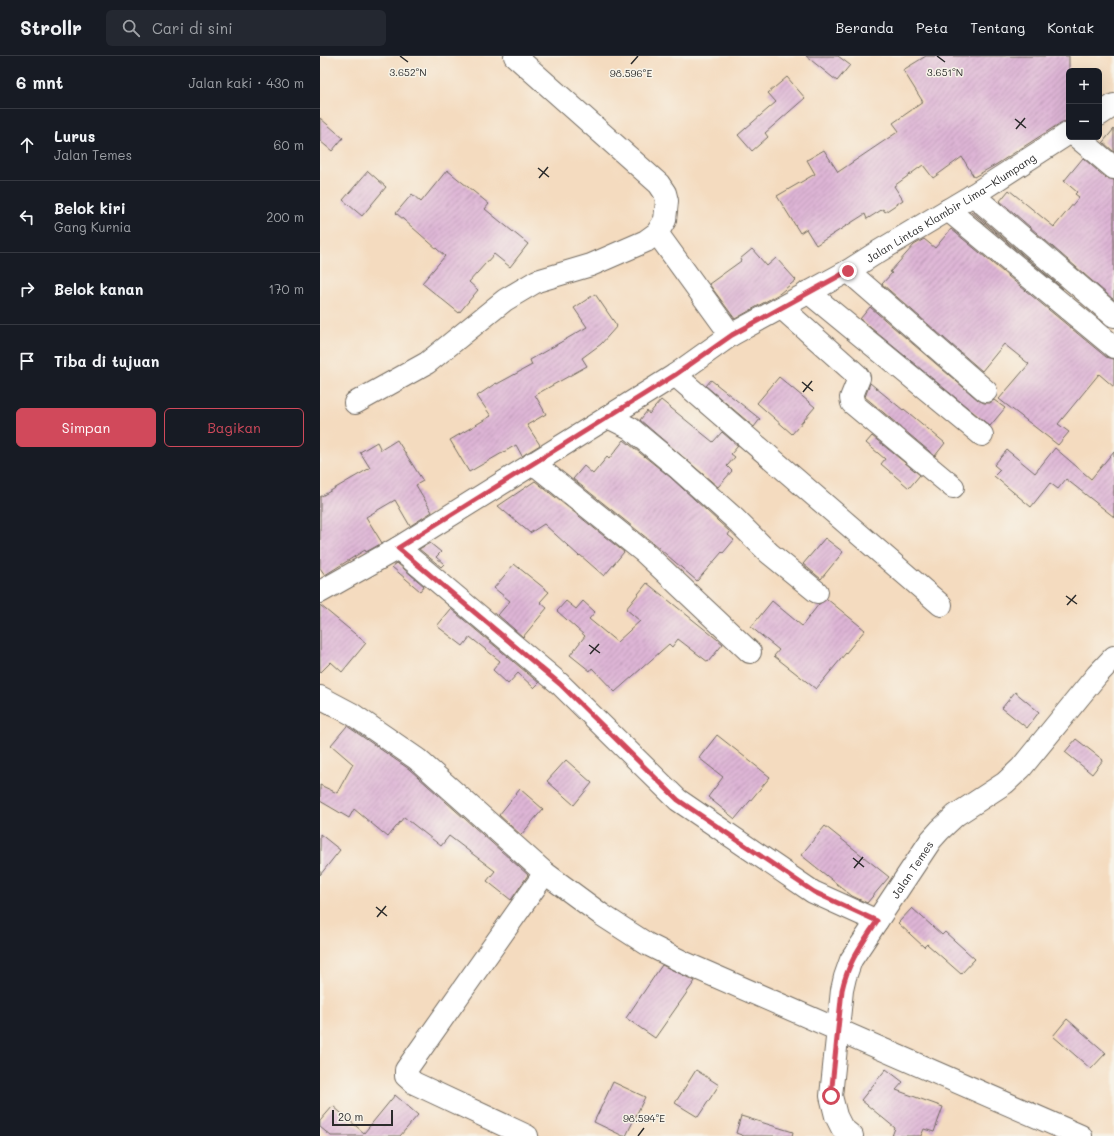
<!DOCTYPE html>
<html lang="id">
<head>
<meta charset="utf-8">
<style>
	:root { --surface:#171b24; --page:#242831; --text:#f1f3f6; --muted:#9ea1a6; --line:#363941; --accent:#d1495b }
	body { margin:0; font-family:Mali,sans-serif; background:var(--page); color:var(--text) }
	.controls { position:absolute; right:12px; top:12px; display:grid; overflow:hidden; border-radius:6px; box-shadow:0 4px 16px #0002 }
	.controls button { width:36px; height:36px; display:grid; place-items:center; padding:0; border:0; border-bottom:1px solid var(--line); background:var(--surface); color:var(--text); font:20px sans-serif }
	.scale { position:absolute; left:12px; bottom:10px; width:61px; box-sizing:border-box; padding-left:4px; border:2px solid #2b2b2b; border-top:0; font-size:11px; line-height:14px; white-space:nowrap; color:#2b2b2b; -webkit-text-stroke:3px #f7f3e8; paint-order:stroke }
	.stop { position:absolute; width:12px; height:12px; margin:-9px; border:3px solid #d1495b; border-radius:50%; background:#fff }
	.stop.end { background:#d1495b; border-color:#fff; box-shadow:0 1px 4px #0008 }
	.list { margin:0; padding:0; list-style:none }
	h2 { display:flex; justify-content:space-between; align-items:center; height:52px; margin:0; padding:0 16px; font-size:17px }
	h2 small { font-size:13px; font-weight:400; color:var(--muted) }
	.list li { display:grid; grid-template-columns:26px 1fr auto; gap:12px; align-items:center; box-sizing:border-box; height:72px; padding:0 16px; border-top:1px solid var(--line) }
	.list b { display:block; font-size:15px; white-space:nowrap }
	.list p { margin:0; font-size:13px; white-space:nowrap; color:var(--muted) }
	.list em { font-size:13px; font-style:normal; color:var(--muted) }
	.actions { display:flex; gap:8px; padding:12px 16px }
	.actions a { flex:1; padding:9px 0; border:1px solid var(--accent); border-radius:6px; text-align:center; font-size:14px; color:var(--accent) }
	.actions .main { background:var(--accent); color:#fff }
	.icon { flex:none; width:22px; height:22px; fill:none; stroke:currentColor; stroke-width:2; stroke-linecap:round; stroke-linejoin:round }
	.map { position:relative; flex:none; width:794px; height:1080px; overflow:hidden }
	header { display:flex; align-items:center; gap:24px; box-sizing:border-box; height:56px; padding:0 20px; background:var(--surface); border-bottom:1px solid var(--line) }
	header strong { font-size:19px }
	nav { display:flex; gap:22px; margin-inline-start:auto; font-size:14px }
	.search { width:280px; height:36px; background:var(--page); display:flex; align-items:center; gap:10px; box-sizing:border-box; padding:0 14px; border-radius:6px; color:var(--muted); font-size:15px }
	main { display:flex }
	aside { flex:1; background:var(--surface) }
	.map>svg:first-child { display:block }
	.building { fill:url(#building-hatch) }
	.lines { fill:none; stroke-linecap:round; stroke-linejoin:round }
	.minor-casing { stroke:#71695f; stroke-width:24 }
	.major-casing { stroke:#71695f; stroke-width:24 }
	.minor { stroke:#fff; stroke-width:22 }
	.major { stroke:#fff; stroke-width:22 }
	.route { stroke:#d1495b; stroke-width:5 }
	.ticks { fill:none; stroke:#2b2b2b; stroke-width:1.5 }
	.labels { text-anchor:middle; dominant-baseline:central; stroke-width:3; stroke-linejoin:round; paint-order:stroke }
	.street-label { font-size:11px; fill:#2b2b2b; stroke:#f7f3e8 }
	.ticks-label { font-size:10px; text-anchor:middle; fill:#2b2b2b; stroke:#f7f3e8; stroke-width:3; stroke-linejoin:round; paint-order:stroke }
</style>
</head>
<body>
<header>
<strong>Strollr</strong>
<div class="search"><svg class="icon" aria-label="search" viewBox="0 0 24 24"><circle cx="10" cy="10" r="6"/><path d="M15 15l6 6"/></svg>Cari di sini</div>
<nav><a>Beranda</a><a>Peta</a><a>Tentang</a><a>Kontak</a></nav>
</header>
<main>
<aside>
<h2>6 mnt<small>Jalan kaki · 430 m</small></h2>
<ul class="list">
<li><svg class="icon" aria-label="ahead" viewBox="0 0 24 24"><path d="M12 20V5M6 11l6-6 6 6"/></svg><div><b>Lurus</b><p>Jalan Temes</p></div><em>60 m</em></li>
<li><svg class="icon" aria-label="left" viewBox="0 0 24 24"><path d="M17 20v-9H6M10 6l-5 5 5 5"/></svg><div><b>Belok kiri</b><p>Gang Kurnia</p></div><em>200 m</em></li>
<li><svg class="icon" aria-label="right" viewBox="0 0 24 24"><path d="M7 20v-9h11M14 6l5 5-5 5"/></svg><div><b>Belok kanan</b></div><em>170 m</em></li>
<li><svg class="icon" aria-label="arrive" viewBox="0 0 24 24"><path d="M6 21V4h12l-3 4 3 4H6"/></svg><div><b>Tiba di tujuan</b></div></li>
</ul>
<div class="actions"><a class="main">Simpan</a><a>Bagikan</a></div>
</aside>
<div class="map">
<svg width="794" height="1080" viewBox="0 0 794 1080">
	<defs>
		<pattern id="building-hatch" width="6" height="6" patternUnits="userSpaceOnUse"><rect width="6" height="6" fill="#deb5d6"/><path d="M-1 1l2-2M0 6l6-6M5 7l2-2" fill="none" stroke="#b493ae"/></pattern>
	</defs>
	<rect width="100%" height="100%" fill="#f7f3e8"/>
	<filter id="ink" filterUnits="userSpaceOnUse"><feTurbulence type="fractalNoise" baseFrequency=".025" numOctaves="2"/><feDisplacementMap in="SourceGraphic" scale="8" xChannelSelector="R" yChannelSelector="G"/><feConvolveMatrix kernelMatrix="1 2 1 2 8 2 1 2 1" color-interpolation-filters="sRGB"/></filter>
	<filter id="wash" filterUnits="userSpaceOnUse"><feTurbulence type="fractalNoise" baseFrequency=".012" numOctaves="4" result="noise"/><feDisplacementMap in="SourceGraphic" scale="16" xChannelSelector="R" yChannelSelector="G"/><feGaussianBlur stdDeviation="0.9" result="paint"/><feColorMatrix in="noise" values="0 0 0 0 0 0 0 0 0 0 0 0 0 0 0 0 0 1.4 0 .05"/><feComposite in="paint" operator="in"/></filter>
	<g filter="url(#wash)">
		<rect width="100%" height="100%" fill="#f4dbbf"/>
		<g id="blocks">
			<g class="building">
				<path d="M 486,0 L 518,0 L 530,9 L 517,25 Z"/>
				<path d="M 606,0 L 749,0 L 749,65 L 742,66 L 677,108 L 654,121 L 642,101 L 613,122 L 603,109 L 574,130 L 583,144 L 565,156 L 563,153 L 547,163 L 545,158 L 496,189 L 486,173 L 480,177 L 457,140 L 495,118 L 487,104 L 504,94 L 518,116 L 579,75 L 573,67 L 603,46 L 583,14 Z"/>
				<path d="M 467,21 L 485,42 L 445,77 L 448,81 L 432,95 L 418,79 L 456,46 L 448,37 Z"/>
				<path d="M 0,62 L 23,82 L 12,95 L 0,85 Z"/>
				<path d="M 794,73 L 794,96 L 783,86 Z"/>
				<path d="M 763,102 L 786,122 L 794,124 L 794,244 L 680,145 L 689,134 L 734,171 L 759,141 L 755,138 L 757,136 L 744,125 Z"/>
				<path d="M 127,114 L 169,148 L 165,153 L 208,188 L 190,211 L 174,198 L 149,226 L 158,234 L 139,257 L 102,227 L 125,200 L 76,157 L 92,138 L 101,146 Z"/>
				<path d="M 48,115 L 66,131 L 42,160 L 23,144 Z"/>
				<path d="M 652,155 L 743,233 L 651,156 Z"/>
				<path d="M 631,173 L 786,301 L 794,303 L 794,331 L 779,318 L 738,368 L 749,376 L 738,389 L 679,343 L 709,308 L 684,288 L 662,315 L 562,228 L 572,217 L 570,216 L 594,189 L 604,183 L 615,192 Z"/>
				<path d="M 432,193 L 447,210 L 456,202 L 476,224 L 459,238 L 415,263 L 389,228 L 421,205 L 420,203 Z"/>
				<path d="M 275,238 L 297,270 L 281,288 L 262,302 L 267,310 L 215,339 L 226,358 L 207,369 L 220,389 L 202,400 L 196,389 L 149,416 L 130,384 L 171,360 L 157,340 L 176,327 L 177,328 L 212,309 L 210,304 L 267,271 L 254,252 Z"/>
				<path d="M 550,251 L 658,344 L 664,347 L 670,347 L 674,344 L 685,352 L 670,370 L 540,263 Z"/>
				<path d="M 459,321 L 495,351 L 472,378 L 437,347 Z"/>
				<path d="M 391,324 L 440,363 L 434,371 L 386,330 Z"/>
				<path d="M 550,327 L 583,354 L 584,353 L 625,387 L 615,400 L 545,341 Z"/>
				<path d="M 341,344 L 393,386 L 402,376 L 418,390 L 411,398 L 415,401 L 407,410 L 412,415 L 398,431 L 320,364 L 327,355 L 329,358 Z"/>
				<path d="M 552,380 L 600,419 L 589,432 L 561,408 L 565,403 L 546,387 Z"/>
				<path d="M 77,384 L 103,425 L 96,429 L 112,456 L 90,470 L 75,444 L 46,461 L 62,487 L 46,496 L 45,494 L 5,519 L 0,512 L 0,441 L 50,412 L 40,396 L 57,386 L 61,394 Z"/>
				<path d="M 304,384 L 350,421 L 410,476 L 408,479 L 414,484 L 403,497 L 402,496 L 377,525 L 333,487 L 253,423 L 264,410 L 273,418 L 287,401 L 289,403 Z"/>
				<path d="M 735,392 L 771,423 L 794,395 L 794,461 L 746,423 L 738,433 L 730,427 L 711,451 L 674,420 L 680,414 L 674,409 L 687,394 L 715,417 Z"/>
				<path d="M 215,425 L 304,496 L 284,520 L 260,499 L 259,500 L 224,468 L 210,477 L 178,450 Z"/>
				<path d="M 505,482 L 523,496 L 501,523 L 483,508 Z"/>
				<path d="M 110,487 L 121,496 L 116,501 L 124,508 L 121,511 L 99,493 Z"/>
				<path d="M 77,507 L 104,530 L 100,535 L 72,511 Z"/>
				<path d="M 194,508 L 229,536 L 220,546 L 227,552 L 203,581 L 178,559 L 190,545 L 174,532 Z"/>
				<path d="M 327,527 L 403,588 L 388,606 L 358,583 L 352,591 L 349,588 L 295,636 L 272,612 L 270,615 L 250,599 L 265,580 L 237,555 L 246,545 L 256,553 L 263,545 L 275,556 L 269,563 L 297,586 L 320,565 L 306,553 Z"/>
				<path d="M 507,543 L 545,574 L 496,633 L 454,600 L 459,594 L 431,571 L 452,545 L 482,570 L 499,548 Z"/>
				<path d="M 0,549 L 46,587 L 22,616 L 11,606 L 0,617 Z"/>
				<path d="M 131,553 L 219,627 L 214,632 L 198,617 L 188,628 L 173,614 L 180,605 L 150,581 L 143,590 L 117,570 Z"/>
				<path d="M 695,636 L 719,656 L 707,672 L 682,652 Z"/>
				<path d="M 27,670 L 89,713 L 208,819 L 191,844 L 167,825 L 175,815 L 129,780 L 121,790 L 84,761 L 68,781 L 34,753 L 29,762 L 0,745 L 0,729 L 17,737 L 33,708 L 11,689 Z"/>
				<path d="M 397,679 L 450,721 L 415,763 L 388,741 L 403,721 L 379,702 Z"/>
				<path d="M 756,683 L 783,704 L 772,718 L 745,696 Z"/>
				<path d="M 246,704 L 272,727 L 254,749 L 227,725 Z"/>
				<path d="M 200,733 L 223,753 L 201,779 L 179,759 Z"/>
				<path d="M 505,770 L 569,821 L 547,847 L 532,840 L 481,799 Z"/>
				<path d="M 0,778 L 20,794 L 0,819 Z"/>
				<path d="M 592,852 L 622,879 L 625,876 L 655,903 L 641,918 L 607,888 L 604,891 L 578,867 Z"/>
				<path d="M 342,909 L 375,925 L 335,982 L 306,962 Z"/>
				<path d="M 747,963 L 786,997 L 771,1013 L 733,980 Z"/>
				<path d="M 566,1013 L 583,1026 L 576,1034 L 623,1051 L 614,1076 L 604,1073 L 601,1080 L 572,1080 L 575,1072 L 541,1044 Z"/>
				<path d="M 376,1014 L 399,1029 L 378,1061 L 355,1047 Z"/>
				<path d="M 293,1026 L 325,1041 L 306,1080 L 303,1080 L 274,1066 Z"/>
				<path d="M 75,1039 L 98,1059 L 80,1080 L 11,1080 L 0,1071 L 0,1065 L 13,1050 L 44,1077 Z"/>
				<path d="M 421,1060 L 473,1076 L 472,1080 L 424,1080 L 416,1077 Z"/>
			</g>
		</g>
	</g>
	<g filter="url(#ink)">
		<use href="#blocks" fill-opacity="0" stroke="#71695f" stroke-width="1"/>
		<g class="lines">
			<defs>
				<g id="minor">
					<path d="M 757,81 L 794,112"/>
					<path d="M 653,139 L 794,260"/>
					<path d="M 628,154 L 794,291"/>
					<path d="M 337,177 L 411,279"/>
					<path d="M 528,215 L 666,335"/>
					<path d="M 488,236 L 662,379"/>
					<path d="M 462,252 L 537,319 L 539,322 L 531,342 L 532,347 L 633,431"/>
					<path d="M 355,319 L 621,549"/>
					<path d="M 35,347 L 107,307 L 185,244 L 217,225 L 271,209 L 326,185 L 337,177 L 345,164 L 347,145 L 345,137 L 339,128 L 195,0"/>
					<path d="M 288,361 L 310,372 L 358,412 L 415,463 L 449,497 L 497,536"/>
					<path d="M 213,407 L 325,497 L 430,596"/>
					<path d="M 78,492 L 240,628 L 358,744 L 493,836 L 557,865"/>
					<path d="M 0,641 L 32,658 L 97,703 L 225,817 L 282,859 L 327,888 L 365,907 L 761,1080"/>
					<path d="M 207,1080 L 94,1027 L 86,1020 L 86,1014 L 225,817"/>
					<path id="s1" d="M 532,1080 L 522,1072 L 516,1060 L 511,1040 L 522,934 L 525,921 L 531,904 L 611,784 L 620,774 L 636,759 L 685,727 L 701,712 L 777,619 L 794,601"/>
				</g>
				<g id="major">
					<path d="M 779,59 L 794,49"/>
					<path id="s2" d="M 0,536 L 78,492 L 288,361 L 355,319 L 411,279 L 528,215 L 556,197 L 653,139 L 749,77"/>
				</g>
			</defs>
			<use href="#minor" class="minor-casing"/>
			<use href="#major" class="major-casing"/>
			<use href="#minor" class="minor"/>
			<use href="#major" class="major"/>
		</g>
	</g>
	<g class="lines" filter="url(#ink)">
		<path class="route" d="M 511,1040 L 522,934 C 528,906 542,888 557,865 L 494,836 L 358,744 L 240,628 L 78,492 L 355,319 L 412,279 L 528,215"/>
	</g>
	<path class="ticks" d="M 80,0 L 88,6M 617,0 L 625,6M 311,8 L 318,0M 695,63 L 706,72M 696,73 L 705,62M 218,112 L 229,121M 219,122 L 228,111M 482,326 L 493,335M 483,336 L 492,325M 746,540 L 757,548M 747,549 L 756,539M 269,589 L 280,597M 270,598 L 279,588M 533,802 L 544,811M 534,812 L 543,801M 56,851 L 67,860M 57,861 L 66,850M 318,1080 L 324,1072"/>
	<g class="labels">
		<g class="street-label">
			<text stroke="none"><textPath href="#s2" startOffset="739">Jalan Lintas Klambir Lima–Klumpang</textPath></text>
			<text stroke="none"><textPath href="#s1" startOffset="294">Jalan Temes</textPath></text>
		</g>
	</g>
	<g class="ticks-label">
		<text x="88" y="20">3.652°N</text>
		<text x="625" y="20">3.651°N</text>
		<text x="311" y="21">98.596°E</text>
		<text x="324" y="1066">98.594°E</text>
	</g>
</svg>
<div class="controls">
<button>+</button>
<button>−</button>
</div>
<div class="scale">20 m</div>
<div class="stop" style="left:511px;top:1040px"></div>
<div class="stop end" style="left:528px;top:215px"></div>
</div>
</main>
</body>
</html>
